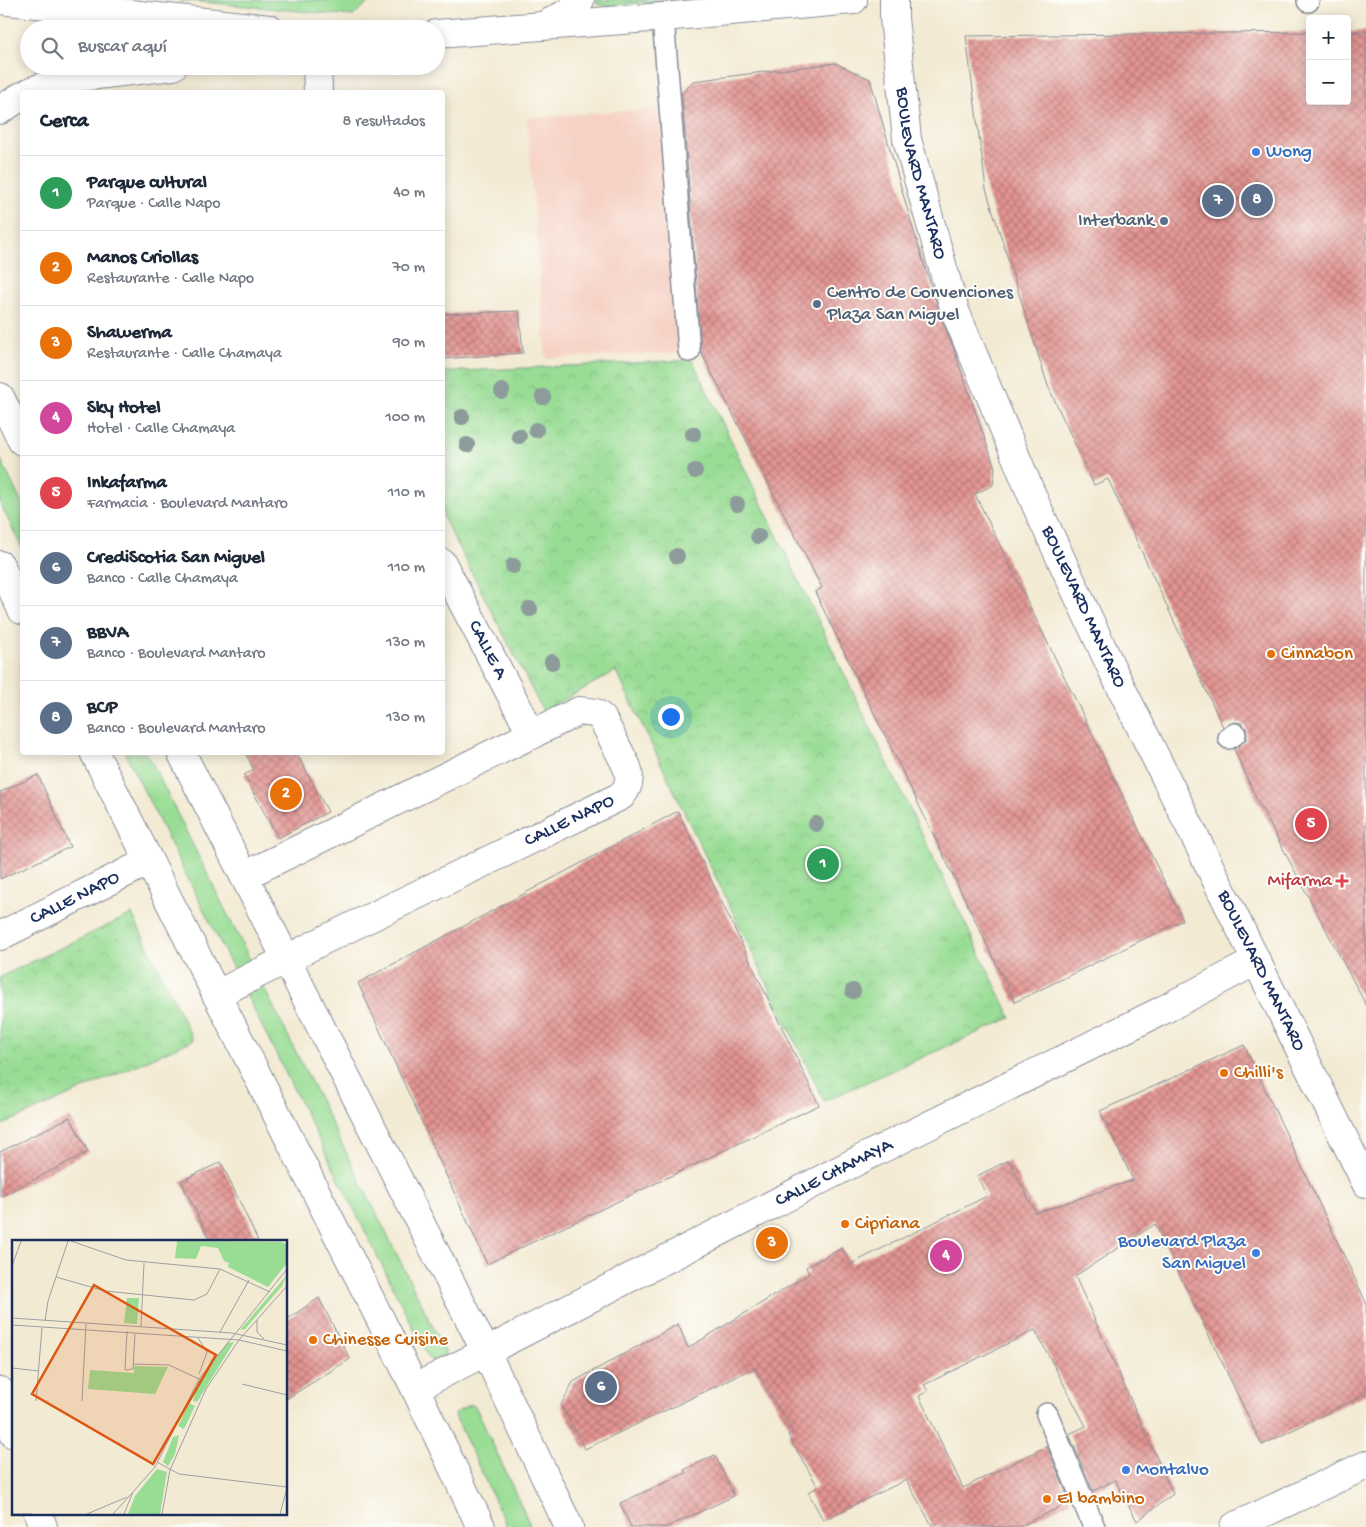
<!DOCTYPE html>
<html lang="es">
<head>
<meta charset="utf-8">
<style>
	:root { --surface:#fff; --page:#f6f6f7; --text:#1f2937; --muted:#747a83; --line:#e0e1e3; --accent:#b5179e }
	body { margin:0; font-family:"Gochi Hand",sans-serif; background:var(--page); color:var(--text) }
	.controls { position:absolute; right:15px; top:15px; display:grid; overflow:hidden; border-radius:5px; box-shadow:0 2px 12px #0003 }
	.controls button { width:45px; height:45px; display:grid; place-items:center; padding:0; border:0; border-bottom:1px solid var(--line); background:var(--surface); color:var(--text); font:25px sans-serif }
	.you { position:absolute; left:670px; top:716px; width:18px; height:18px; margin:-12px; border:4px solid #fff; border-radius:50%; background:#1a73e8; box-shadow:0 0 0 8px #1a73e833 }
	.badge { display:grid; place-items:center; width:32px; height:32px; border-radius:50%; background:var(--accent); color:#fff; font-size:16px; font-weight:700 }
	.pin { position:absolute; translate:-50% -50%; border:2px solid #fff; box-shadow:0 1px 5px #0006 }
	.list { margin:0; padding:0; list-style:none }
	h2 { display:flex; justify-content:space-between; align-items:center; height:65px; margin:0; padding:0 20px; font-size:21px }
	h2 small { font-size:16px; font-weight:400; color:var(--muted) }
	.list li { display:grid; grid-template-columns:32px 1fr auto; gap:15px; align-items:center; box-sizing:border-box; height:75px; padding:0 20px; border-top:1px solid var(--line) }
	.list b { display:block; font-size:19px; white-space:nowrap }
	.list p { margin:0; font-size:16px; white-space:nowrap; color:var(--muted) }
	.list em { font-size:16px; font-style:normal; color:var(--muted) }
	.icon { flex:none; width:28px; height:28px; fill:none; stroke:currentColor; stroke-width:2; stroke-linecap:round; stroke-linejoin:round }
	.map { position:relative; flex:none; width:1366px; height:1527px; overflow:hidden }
	.search { position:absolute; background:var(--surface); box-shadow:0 2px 12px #0003; left:20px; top:20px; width:425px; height:55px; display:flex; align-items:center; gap:12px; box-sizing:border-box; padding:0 18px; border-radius:28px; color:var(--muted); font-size:19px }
	.panel { position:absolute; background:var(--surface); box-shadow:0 2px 12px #0003; left:20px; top:90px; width:425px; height:665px; border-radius:5px }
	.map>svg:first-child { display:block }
	.built { fill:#f6d1c5 }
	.grass { fill:#99dd94; stroke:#5a8679 }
	.park { fill:url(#park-crowns); stroke:#5a8679 }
	.building { fill:url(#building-cross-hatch) }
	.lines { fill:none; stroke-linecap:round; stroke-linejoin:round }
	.service-casing { stroke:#878c98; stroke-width:24 }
	.pedestrian-casing { stroke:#878c98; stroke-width:30 }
	.minor-casing { stroke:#878c98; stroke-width:30 }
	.secondary-casing { stroke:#878c98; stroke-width:30 }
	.primary-casing { stroke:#878c98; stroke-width:30 }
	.service { stroke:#fff; stroke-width:21 }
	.pedestrian { stroke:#fff; stroke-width:28 }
	.minor { stroke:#fff; stroke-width:28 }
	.secondary { stroke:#fff; stroke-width:28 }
	.primary { stroke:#fff; stroke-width:28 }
	.tree { fill:#8d9b9a }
	.shop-dot { fill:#3f7fe0; stroke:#fdfcf7; stroke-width:2 }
	.service-dot { fill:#5c6f8a; stroke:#fdfcf7; stroke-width:2 }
	.food-dot { fill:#e8710a; stroke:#fdfcf7; stroke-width:2 }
	.health-dot { fill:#e0444e; stroke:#fdfcf7; stroke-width:2 }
	.labels { text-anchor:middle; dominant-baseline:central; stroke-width:4; stroke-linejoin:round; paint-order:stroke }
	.shop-label { font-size:19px; fill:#366cbe; stroke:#fdfcf7; text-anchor:start }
	.street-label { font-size:19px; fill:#1b2f5e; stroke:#fdfcf7 }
	.service-label { font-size:19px; fill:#4e5e75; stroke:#fdfcf7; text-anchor:end }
	.food-label { font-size:19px; fill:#c56008; stroke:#fdfcf7; text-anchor:start }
	.health-label { font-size:19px; fill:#be3a42; stroke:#fdfcf7; text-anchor:end }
	.inset-road { fill:none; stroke:#9d9fa4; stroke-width:1 }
	.view { fill:#de5710; fill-opacity:0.15; stroke:#de5710; stroke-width:2.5 }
	.inset-edge { fill:none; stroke:#1b2f5e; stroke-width:2.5 }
</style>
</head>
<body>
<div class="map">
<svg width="1366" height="1527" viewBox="0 0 1366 1527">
	<defs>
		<pattern id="park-crowns" width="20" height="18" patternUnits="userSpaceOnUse" patternTransform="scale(1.25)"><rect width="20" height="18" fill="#99dd94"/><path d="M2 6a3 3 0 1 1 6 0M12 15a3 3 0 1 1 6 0" fill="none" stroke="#83be82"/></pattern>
		<pattern id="building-cross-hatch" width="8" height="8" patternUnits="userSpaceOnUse" patternTransform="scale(1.25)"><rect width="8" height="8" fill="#e39491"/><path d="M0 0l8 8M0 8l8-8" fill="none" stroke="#b7797a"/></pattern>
	</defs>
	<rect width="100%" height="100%" fill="#fdfcf7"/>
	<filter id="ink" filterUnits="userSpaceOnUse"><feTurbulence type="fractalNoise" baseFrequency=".02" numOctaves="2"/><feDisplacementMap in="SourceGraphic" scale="10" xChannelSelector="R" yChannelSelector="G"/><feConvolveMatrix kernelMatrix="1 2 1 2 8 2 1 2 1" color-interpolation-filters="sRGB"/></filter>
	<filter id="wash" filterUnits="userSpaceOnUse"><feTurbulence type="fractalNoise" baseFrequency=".0096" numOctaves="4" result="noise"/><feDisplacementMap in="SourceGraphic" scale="20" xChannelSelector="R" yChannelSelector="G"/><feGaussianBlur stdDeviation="1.12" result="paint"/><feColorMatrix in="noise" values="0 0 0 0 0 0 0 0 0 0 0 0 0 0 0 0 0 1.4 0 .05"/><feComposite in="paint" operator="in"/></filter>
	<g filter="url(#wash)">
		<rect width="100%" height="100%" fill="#f3ead3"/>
		<path class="built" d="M 661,108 L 679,353 L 546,358 L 527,118 Z"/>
		<g class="grass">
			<path d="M 179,0 L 371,0 L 353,16 Z"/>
			<path d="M 596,0 L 670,0 L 607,6 L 597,4 Z"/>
			<path d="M 0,458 L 22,504 L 22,548 L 0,503 Z"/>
			<path d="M 125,753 L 147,753 L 445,1351 L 444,1356 L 434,1361 L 429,1359 Z"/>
			<path d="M 469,1405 L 473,1405 L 476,1408 L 531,1527 L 507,1527 L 456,1418 L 455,1413 Z"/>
		</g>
		<g class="park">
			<path d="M 692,360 L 1011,1018 L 824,1101 L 616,671 L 543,711 L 443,517 L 442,372 Z"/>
			<path d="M 132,914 L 193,1040 L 0,1126 L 0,977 Z"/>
		</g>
		<g id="blocks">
			<g class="building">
				<path d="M 1366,31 L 1366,1005 L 1256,798 L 1234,749 L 1246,740 L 1247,734 L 1246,728 L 1241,723 L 1235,722 L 1223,727 L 1108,479 L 1094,485 L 1048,386 L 986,189 L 966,36 L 1310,32 L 1310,101 L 1347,101 L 1347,32 Z"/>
				<path d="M 835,63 L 870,79 L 911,222 L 940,315 L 953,347 L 995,468 L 993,485 L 975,494 L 1183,920 L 1015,1002 L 815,592 L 822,588 L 701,352 L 682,94 L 693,81 Z"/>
				<path d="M 519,311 L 523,353 L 442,359 L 442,314 Z"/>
				<path d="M 245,752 L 296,752 L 328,812 L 278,838 L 244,775 L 254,770 Z"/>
				<path d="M 38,775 L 70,847 L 0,879 L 0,792 Z"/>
				<path d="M 678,811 L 819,1105 L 487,1264 L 358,983 Z"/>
				<path d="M 1244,1045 L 1366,1302 L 1366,1394 L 1262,1445 L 1155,1224 L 1075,1276 L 1173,1494 L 1137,1521 L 1115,1480 L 1093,1491 L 1069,1434 L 1086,1426 L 1035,1330 L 924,1385 L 928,1391 L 919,1396 L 963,1488 L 1047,1446 L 1070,1502 L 1019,1527 L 933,1527 L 906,1480 L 823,1520 L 808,1492 L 818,1487 L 788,1435 L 793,1432 L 754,1368 L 585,1449 L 561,1405 L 573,1382 L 678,1324 L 688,1348 L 809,1274 L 806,1267 L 842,1248 L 851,1264 L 987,1196 L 977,1176 L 1009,1160 L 1036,1213 L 1133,1180 L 1100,1111 Z"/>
				<path d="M 70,1117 L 88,1152 L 0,1197 L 0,1152 Z"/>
				<path d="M 221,1162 L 258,1241 L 210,1241 L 181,1181 Z"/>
				<path d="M 319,1298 L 350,1359 L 286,1399 L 286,1320 Z"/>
				<path d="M 715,1455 L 734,1496 L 667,1527 L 631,1527 L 620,1503 L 686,1473 L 684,1470 Z"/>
			</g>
		</g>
	</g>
	<g filter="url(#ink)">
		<use href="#blocks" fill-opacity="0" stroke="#878c98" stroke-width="1"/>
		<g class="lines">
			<defs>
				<g id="service">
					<path d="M 1308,1 L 1308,0"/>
					<path d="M 663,17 L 689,351"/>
					<path d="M 1229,738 L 1235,734"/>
					<path d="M 1047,1414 L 1094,1527"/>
				</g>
				<g id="pedestrian">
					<path id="s1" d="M 894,0 L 894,18 L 907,139 L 955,311 L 1036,505 L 1112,669 L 1366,1183"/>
					<path d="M 1163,1010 L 1256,961"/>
				</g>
				<g id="minor">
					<path d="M 317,66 L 318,92"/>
					<path id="s2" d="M 442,563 L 532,735"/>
					<path id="s3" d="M 0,936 L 149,861"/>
					<path id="s4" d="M 216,995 L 324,940 L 621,796 C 629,787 631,779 627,767 L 602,718 L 595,713 L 579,711 L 244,876"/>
					<path id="s5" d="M 415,1388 L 865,1157 L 1163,1010"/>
					<path d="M 0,1391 L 14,1434"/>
					<path d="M 38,1513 L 43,1527"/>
					<path d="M 1234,1527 L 1366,1465"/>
				</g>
				<g id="secondary">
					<path d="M 0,397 L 22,441"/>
					<path d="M 0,565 L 22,610"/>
					<path d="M 94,752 L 415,1388 L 481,1527"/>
					<path d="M 181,752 L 486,1352 L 569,1527"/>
				</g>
				<g id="primary">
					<path d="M 0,0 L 270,29"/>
					<path d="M 547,24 L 569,12 L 580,0"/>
					<path d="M 436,34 L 663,17 L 853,0"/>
					<path d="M 30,92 L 62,79 L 173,66"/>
					<path d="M 0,110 L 22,96"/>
				</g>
			</defs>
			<use href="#service" class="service-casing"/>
			<use href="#pedestrian" class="pedestrian-casing"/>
			<use href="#minor" class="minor-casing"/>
			<use href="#secondary" class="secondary-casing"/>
			<use href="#primary" class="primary-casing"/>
			<use href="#service" class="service"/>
			<use href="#pedestrian" class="pedestrian"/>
			<use href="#minor" class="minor"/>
			<use href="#secondary" class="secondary"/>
			<use href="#primary" class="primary"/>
		</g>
		<g class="tree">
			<circle cx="502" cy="391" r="8"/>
			<circle cx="543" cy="397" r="8"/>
			<circle cx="462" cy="417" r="8"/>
			<circle cx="536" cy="430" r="8"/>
			<circle cx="693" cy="434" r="8"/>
			<circle cx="519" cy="436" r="8"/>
			<circle cx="467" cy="445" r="8"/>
			<circle cx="695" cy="471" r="8"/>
			<circle cx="737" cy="504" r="8"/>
			<circle cx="758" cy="536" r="8"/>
			<circle cx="677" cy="556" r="8"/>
			<circle cx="513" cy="566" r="8"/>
			<circle cx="530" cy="609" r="8"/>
			<circle cx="552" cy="662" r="8"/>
			<circle cx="816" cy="824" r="8"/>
			<circle cx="853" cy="991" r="8"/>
		</g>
	</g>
	<g class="shop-dot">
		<circle cx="1256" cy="152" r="5"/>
		<circle cx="1256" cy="1253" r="5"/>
		<circle cx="1126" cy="1470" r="5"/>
	</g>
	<g class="service-dot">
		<circle cx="1164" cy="221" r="5"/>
		<circle cx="817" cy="304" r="5"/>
	</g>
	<g class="food-dot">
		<circle cx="1271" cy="654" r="5"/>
		<circle cx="1224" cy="1073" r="5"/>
		<circle cx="845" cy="1224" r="5"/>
		<circle cx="313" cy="1340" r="5"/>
		<circle cx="1047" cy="1499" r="5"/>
	</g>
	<path class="health-dot" d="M1339.5 873.5h5v5h5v5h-5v5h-5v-5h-5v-5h5z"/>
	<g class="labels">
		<g class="shop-label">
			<text x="1266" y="152">Wong</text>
			<text x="1246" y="1242" text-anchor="end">Boulevard Plaza<tspan x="1246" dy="22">San Miguel</tspan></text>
			<text x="1136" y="1470">Montalvo</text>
		</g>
		<g class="street-label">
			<text stroke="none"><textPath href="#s1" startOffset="176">BOULEVARD MANTARO</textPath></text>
			<text stroke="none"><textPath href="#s1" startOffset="641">BOULEVARD MANTARO</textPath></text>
			<text stroke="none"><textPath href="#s2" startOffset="98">CALLE A</textPath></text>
			<text stroke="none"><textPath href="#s4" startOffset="394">CALLE NAPO</textPath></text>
			<text stroke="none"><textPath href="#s3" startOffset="84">CALLE NAPO</textPath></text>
			<text stroke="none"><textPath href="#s1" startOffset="1046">BOULEVARD MANTARO</textPath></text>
			<text stroke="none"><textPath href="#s5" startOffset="471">CALLE CHAMAYA</textPath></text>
		</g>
		<g class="service-label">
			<text x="1154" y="221">Interbank</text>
			<text x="827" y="293" text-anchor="start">Centro de Convenciones<tspan x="827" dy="22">Plaza San Miguel</tspan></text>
		</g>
		<g class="food-label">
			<text x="1281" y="654">Cinnabon</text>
			<text x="1234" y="1073">Chilli's</text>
			<text x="855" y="1224">Cipriana</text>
			<text x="323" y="1340">Chinesse Cuisine</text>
			<text x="1057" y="1499">El bambino</text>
		</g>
		<g class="health-label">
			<text x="1332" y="881">Mifarma</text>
		</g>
	</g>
	<g transform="translate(12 1240)">
		<rect width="275" height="275" fill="#f3ead3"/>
		<path d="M 165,1 L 269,2 L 275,4 L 275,23 L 256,47 L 216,27 L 217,23 L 212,21 L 206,8 L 189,6 L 184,19 L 163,18 ZM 275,35 L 270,46 L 233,89 L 228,90 ZM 222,102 L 185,162 L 181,161 L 186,142 L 215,103 ZM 177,163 L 183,166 L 172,189 L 166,186 ZM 167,195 L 163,214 L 156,226 L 151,222 L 161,197 Z" fill="#99dd94"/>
		<path d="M 115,58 L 127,58 L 125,84 L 112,83 ZM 122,126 L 156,127 L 143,154 L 76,149 L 78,130 L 122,133 ZM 145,229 L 155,232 L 148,274 L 116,274 L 123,256 Z" fill="#99dd94"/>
		<path class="inset-road" d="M 59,1 L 114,20 L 208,29 L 258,52M 0,26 L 9,1M 44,37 L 93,51 L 182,60 L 195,54 L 208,29M 0,78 L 220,93 L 275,105M 245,80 L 245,92 L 252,99M 33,81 L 36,61 L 56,1M 0,85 L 227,100 L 275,111M 129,87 L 132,23M 115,91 L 113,130 L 121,129 L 123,94M 208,92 L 237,40M 186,98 L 195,112 L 187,134M 121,124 L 157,125 L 187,139M 0,128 L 27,131M 230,144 L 275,155M 24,161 L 30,88M 70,161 L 74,84M 145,222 L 167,234 L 275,247M 0,274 L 20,274M 75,274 L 115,257M 101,274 L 120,253M 112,274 L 121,252 L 143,227 L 187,139 L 275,29M 150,274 L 158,230 L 194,149 L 227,100 L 275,46M 268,274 L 275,248"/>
		<path class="view" d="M 82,45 L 204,115 L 141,224 L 20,154 Z"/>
		<rect width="275" height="275" class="inset-edge"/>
	</g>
</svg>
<div class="controls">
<button>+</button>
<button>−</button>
</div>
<div class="you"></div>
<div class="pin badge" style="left:823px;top:864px;background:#2e9e5b">1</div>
<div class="pin badge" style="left:286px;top:794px;background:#e8710a">2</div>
<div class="pin badge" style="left:772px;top:1243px;background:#e8710a">3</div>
<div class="pin badge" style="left:946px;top:1256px;background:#d1479c">4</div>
<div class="pin badge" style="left:1311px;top:824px;background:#e0444e">5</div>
<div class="pin badge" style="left:601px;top:1387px;background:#5c6f8a">6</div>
<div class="pin badge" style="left:1218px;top:201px;background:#5c6f8a">7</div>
<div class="pin badge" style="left:1257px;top:200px;background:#5c6f8a">8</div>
<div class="search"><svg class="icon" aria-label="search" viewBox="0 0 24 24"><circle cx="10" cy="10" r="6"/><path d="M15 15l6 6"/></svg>Buscar aquí</div>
<section class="panel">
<h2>Cerca<small>8 resultados</small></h2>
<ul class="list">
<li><span class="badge" style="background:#2e9e5b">1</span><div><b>Parque cultural</b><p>Parque · Calle Napo</p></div><em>40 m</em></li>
<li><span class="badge" style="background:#e8710a">2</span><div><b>Manos Criollas</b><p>Restaurante · Calle Napo</p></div><em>70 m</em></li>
<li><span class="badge" style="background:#e8710a">3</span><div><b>Shawerma</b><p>Restaurante · Calle Chamaya</p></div><em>90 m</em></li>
<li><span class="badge" style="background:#d1479c">4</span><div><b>Sky Hotel</b><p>Hotel · Calle Chamaya</p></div><em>100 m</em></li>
<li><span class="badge" style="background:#e0444e">5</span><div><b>Inkafarma</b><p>Farmacia · Boulevard Mantaro</p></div><em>110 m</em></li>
<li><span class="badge" style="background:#5c6f8a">6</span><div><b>CrediScotia San Miguel</b><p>Banco · Calle Chamaya</p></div><em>110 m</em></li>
<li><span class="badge" style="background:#5c6f8a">7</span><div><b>BBVA</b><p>Banco · Boulevard Mantaro</p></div><em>130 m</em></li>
<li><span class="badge" style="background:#5c6f8a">8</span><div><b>BCP</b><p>Banco · Boulevard Mantaro</p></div><em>130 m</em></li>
</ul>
</section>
</div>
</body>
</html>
